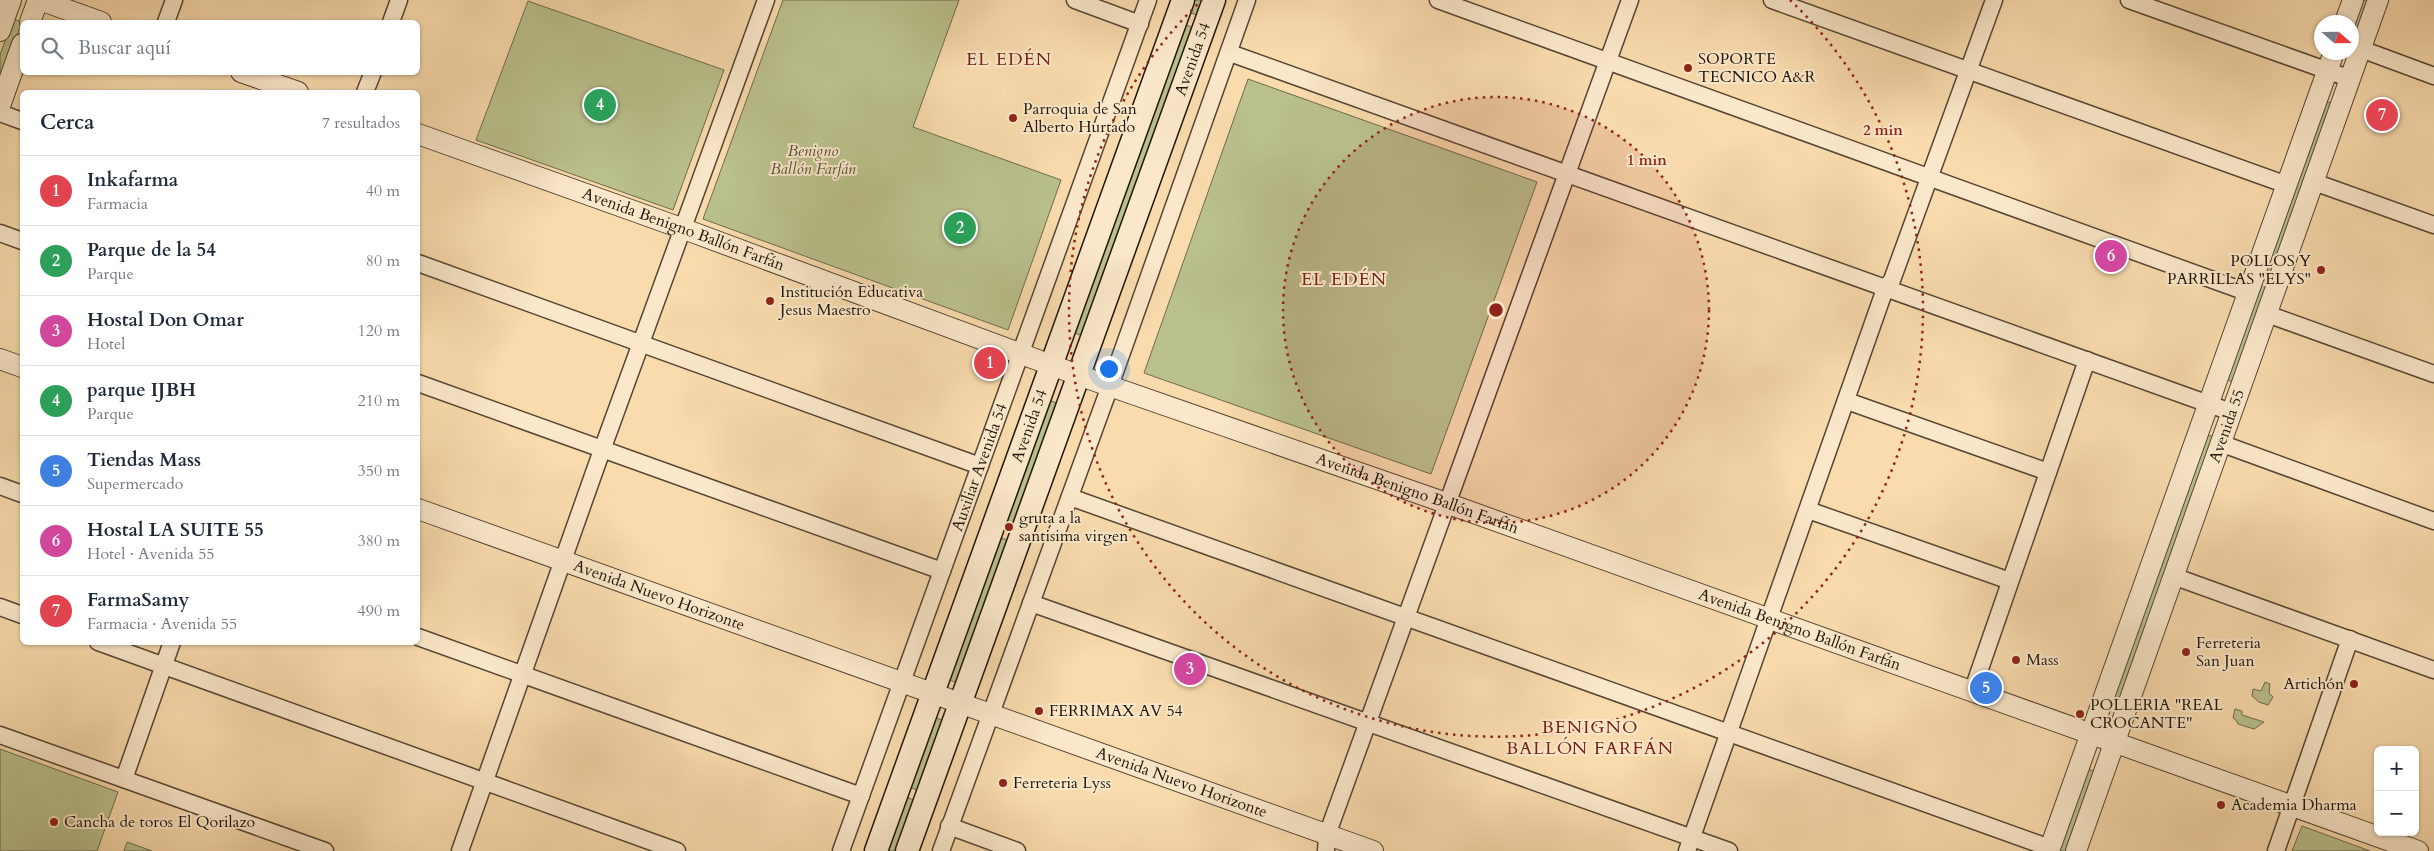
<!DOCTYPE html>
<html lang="es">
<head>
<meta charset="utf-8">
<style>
	:root { --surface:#fff; --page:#f2f2f3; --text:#1f2937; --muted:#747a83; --line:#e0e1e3; --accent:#7c3aed }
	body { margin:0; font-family:Cardo,serif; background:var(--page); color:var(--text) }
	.controls { position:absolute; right:15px; bottom:15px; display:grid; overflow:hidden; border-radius:8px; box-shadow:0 1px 4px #0004 }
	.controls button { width:45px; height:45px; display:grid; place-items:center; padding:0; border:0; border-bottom:1px solid var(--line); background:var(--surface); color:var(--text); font:25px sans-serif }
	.compass { position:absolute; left:2314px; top:15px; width:45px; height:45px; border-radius:50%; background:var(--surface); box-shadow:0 1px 4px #0004; rotate:110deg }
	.you { position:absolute; left:1108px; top:368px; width:18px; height:18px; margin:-12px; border:4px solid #fff; border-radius:50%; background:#1a73e8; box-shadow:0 0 0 8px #1a73e833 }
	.badge { display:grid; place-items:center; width:32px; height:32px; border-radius:50%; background:var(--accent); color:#fff; font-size:16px; font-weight:700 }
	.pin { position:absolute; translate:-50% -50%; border:2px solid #fff; box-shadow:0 1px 5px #0006 }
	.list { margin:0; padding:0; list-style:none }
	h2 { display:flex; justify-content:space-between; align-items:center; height:65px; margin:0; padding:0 20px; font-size:21px }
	h2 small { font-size:16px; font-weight:400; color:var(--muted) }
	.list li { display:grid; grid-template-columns:32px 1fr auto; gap:15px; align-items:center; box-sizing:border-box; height:70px; padding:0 20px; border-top:1px solid var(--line) }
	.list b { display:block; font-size:19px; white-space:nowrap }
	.list p { margin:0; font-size:16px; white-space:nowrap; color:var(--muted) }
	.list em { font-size:16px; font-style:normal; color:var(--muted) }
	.icon { flex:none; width:28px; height:28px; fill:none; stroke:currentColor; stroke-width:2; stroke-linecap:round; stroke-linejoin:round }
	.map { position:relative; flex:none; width:2434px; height:851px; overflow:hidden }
	.search { position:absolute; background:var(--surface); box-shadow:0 1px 4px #0004; left:20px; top:20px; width:400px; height:55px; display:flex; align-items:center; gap:12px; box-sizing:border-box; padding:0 18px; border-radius:8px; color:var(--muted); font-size:19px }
	.panel { position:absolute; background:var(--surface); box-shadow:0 1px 4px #0004; left:20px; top:90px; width:400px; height:555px; border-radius:8px }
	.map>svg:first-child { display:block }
	.green { fill:#bac18d; stroke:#6c6b4c }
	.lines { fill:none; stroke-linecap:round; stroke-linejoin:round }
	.minor-casing { stroke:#564634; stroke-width:19 }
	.tertiary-casing { stroke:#564634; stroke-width:22 }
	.secondary-casing { stroke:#1f150b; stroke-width:25 }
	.minor { stroke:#fbe8ca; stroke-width:16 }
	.tertiary { stroke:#fbe8ca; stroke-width:20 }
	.secondary { stroke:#fbe8ca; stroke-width:22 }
	.ring { fill:none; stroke:#8f2418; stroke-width:2.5; stroke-dasharray:2.5 5 }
	.poi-dot { fill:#8f2418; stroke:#fbe8ca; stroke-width:2 }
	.labels { text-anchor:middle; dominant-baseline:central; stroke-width:4; stroke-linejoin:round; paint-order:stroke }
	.street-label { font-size:16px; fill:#1f150b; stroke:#fbe8ca }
	.poi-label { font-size:16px; fill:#1f150b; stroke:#fbe8ca; text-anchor:start }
	.park-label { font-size:16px; font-style:italic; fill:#555138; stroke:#fbe8ca }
	.neighbourhood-label { font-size:18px; letter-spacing:1px; fill:#7a1f14; stroke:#fbe8ca }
	.centre { fill:#8f2418; stroke:#fbe8ca; stroke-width:2.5 }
	.ring-label { font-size:15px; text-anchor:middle; font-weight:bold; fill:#8f2418; stroke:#fbe8ca; stroke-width:4; stroke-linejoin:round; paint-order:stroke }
</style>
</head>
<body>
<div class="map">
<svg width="2434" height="851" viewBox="0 0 2434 851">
	<rect width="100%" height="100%" fill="#f9dbad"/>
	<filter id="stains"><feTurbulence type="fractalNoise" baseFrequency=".004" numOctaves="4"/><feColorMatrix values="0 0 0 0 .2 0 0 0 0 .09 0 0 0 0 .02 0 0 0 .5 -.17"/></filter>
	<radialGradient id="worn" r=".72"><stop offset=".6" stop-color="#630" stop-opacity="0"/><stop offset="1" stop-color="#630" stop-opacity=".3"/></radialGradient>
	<g class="green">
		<path d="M 783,0 L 959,0 L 913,127 L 1061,180 L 1008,330 L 703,219 Z"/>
		<path d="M 1193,0 L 1205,0 L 1200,16 L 1188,12 Z"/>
		<path d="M 2361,0 L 2371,0 L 2352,52 L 2352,28 Z"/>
		<path d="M 528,1 L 724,70 L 673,210 L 476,140 Z"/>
		<path d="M 13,19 L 22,22 L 0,83 L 0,55 Z"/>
		<path d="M 1184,24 L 1196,29 L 1083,336 L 1072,332 Z"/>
		<path d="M 1248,79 L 1537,182 L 1431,474 L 1144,373 Z"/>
		<path d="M 2325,101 L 2334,104 L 2233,382 L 2225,379 Z"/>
		<path d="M 1046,399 L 1057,403 L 1015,524 L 1004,520 Z"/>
		<path d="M 2205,434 L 2214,437 L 2118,707 L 2110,703 Z"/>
		<path d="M 998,537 L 1010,541 L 959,684 L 948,679 Z"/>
		<path d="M 2265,682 L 2270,684 L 2269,693 L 2273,697 L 2268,705 L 2259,702 L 2252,696 L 2253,689 L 2261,691 Z"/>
		<path d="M 2235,709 L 2242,711 L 2242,715 L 2264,722 L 2254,729 L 2238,724 L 2236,720 L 2233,718 Z"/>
		<path d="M 934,717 L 945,721 L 920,791 L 909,787 Z"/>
		<path d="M 0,749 L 118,792 L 97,851 L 0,851 Z"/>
		<path d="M 2087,768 L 2095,772 L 2067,851 L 2057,851 Z"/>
		<path d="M 906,797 L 916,801 L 899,851 L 887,851 Z"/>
		<path d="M 2302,826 L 2370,851 L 2292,851 Z"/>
		<path d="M 127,842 L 152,851 L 124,851 Z"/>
	</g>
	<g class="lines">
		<defs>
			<g id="minor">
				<path d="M 1075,0 L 1140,24"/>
				<path d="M 1438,0 L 2249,293"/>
				<path d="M 1772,0 L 2287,185"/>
				<path d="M 2129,0 L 2351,79"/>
				<path d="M 166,22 L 174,0"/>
				<path d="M 391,22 L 399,0"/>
				<path d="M 2361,49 L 2434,76"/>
				<path d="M 1230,53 L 2231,412"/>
				<path d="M 365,92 L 373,72"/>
				<path d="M 0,113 L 22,121"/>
				<path d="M 2314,182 L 2434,225"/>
				<path d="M 0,233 L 22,241"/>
				<path d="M 418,263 L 980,466"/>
				<path d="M 2267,314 L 2434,374"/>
				<path d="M 418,383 L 942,571"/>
				<path d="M 1847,401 L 2048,472"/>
				<path d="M 2220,443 L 2434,521"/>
				<path d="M 0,486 L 22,494"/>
				<path d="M 1070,497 L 2050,848"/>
				<path d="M 1808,510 L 2010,581"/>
				<path d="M 2173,576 L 2434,670"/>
				<path d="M 1031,603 L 1729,851"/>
				<path d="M 0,607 L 22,615"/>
				<path d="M 418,637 L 861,796"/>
				<path d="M 98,642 L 677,851"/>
				<path d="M 1972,692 L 2087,360"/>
				<path d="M 0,735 L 325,851"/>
				<path d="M 124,779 L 172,642"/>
				<path d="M 949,826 L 1017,851"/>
				<path d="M 460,851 L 602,450 L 766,0"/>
				<path id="s1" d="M 841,851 L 1148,0"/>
				<path d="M 941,851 L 1110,386 L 1247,0"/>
				<path d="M 1326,851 L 1327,835 L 1630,0"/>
				<path d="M 1687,851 L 1885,289 L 1892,280 L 1994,0"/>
				<path d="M 2276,851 L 2350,639"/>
			</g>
			<g id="tertiary">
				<path d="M 40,0 L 101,22"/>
				<path d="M 30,22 L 38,0"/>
				<path d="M 2345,22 L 2353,0"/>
				<path d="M 0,31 L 11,0"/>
				<path d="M 241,72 L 298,92"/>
				<path d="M 0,106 L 22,44"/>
				<path id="s2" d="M 418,134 L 684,229 L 1078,375 L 1446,503 L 2418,851"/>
				<path d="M 0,359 L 22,367"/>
				<path id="s3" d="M 418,509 L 1373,851"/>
				<path d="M 2049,851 L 2334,52"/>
				<path id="s4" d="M 2076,851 L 2378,0"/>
			</g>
			<g id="secondary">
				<path id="s5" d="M 876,851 L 1183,0"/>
				<path id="s6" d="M 907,851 L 1214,0"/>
			</g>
		</defs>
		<use href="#minor" class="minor-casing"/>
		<use href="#tertiary" class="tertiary-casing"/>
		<use href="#secondary" class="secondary-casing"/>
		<use href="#minor" class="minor"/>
		<use href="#tertiary" class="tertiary"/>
		<use href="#secondary" class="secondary"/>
	</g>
	<circle cx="1496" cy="310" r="213" fill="#8f2418" fill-opacity=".12"/>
	<g class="ring">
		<circle cx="1496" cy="310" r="213"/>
		<path d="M1790 0A427 427 0 1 1 1202 0"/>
	</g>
	<g class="poi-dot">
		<circle cx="1688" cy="68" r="5"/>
		<circle cx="1013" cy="118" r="5"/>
		<circle cx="2321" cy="270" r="5"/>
		<circle cx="770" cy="301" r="5"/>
		<circle cx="1009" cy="527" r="5"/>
		<circle cx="2186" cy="652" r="5"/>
		<circle cx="2016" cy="660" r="5"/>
		<circle cx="2354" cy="684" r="5"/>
		<circle cx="1039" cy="711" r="5"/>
		<circle cx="2080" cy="714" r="5"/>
		<circle cx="1003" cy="783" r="5"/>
		<circle cx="2221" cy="805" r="5"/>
		<circle cx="54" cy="822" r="5"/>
	</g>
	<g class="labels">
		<g class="street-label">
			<text stroke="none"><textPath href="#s6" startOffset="842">Avenida 54</textPath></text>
			<text stroke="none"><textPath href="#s2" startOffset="282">Avenida Benigno Ballón Farfán</textPath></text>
			<text stroke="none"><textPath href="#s5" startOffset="452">Avenida 54</textPath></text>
			<text stroke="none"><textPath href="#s4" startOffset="451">Avenida 55</textPath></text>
			<text stroke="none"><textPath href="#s1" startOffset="408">Auxiliar Avenida 54</textPath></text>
			<text stroke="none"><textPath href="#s2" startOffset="1062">Avenida Benigno Ballón Farfán</textPath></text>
			<text stroke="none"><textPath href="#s3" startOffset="256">Avenida Nuevo Horizonte</textPath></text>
			<text stroke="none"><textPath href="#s2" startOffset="1468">Avenida Benigno Ballón Farfán</textPath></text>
			<text stroke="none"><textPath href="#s3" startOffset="811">Avenida Nuevo Horizonte</textPath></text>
		</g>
		<g class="poi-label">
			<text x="1698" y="59">SOPORTE<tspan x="1698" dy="18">TECNICO A&amp;R</tspan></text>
			<text x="1023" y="109">Parroquia de San<tspan x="1023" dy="18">Alberto Hurtado</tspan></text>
			<text x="2311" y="261" text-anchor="end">POLLOS Y<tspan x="2311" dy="18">PARRILLAS "ELYS"</tspan></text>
			<text x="780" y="292">Institución Educativa<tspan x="780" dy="18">Jesus Maestro</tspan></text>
			<text x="1019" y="518">gruta a la<tspan x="1019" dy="18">santisima virgen</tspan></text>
			<text x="2196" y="643">Ferreteria<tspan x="2196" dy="18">San Juan</tspan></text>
			<text x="2026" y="660">Mass</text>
			<text x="2344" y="684" text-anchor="end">Artichón</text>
			<text x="2090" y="705">POLLERIA "REAL<tspan x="2090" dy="18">CROCANTE"</tspan></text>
			<text x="1049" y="711">FERRIMAX AV 54</text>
			<text x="1013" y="783">Ferreteria Lyss</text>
			<text x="2231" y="805">Academia Dharma</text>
			<text x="64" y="822">Cancha de toros El Qorilazo</text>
		</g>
		<g class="park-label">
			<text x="813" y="151">Benigno<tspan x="813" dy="18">Ballón Farfán</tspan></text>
		</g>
		<g class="neighbourhood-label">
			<text x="1009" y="59">EL EDÉN</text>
			<text x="1344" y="279">EL EDÉN</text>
			<text x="1590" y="727">BENIGNO<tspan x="1590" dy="21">BALLÓN FARFÁN</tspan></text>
		</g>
	</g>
	<circle cx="1496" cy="310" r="8" class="centre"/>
	<g class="ring-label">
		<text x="1883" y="135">2 min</text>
		<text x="1647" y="165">1 min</text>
	</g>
	<rect width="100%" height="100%" filter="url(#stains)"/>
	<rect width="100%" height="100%" fill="url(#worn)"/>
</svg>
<div class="controls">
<button>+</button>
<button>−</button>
</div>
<svg class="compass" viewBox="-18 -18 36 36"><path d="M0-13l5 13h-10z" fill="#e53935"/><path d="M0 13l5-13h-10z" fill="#747a83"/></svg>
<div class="you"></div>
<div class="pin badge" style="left:990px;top:363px;background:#e0444e">1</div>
<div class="pin badge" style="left:960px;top:228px;background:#2e9e5b">2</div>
<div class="pin badge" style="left:1190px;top:669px;background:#d1479c">3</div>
<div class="pin badge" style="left:600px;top:105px;background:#2e9e5b">4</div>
<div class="pin badge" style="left:1986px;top:688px;background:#3f7fe0">5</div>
<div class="pin badge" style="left:2111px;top:256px;background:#d1479c">6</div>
<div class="pin badge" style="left:2382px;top:115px;background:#e0444e">7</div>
<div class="search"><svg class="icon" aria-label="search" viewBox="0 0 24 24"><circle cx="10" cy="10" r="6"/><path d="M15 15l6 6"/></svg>Buscar aquí</div>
<section class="panel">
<h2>Cerca<small>7 resultados</small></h2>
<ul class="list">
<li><span class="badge" style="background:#e0444e">1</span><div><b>Inkafarma</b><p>Farmacia</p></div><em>40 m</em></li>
<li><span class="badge" style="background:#2e9e5b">2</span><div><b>Parque de la 54</b><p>Parque</p></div><em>80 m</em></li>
<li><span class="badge" style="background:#d1479c">3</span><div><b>Hostal Don Omar</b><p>Hotel</p></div><em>120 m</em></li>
<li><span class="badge" style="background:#2e9e5b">4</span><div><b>parque IJBH</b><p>Parque</p></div><em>210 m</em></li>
<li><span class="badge" style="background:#3f7fe0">5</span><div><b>Tiendas Mass</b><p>Supermercado</p></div><em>350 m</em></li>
<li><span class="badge" style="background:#d1479c">6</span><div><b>Hostal LA SUITE 55</b><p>Hotel · Avenida 55</p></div><em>380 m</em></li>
<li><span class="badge" style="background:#e0444e">7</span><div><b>FarmaSamy</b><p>Farmacia · Avenida 55</p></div><em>490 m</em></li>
</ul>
</section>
</div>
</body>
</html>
